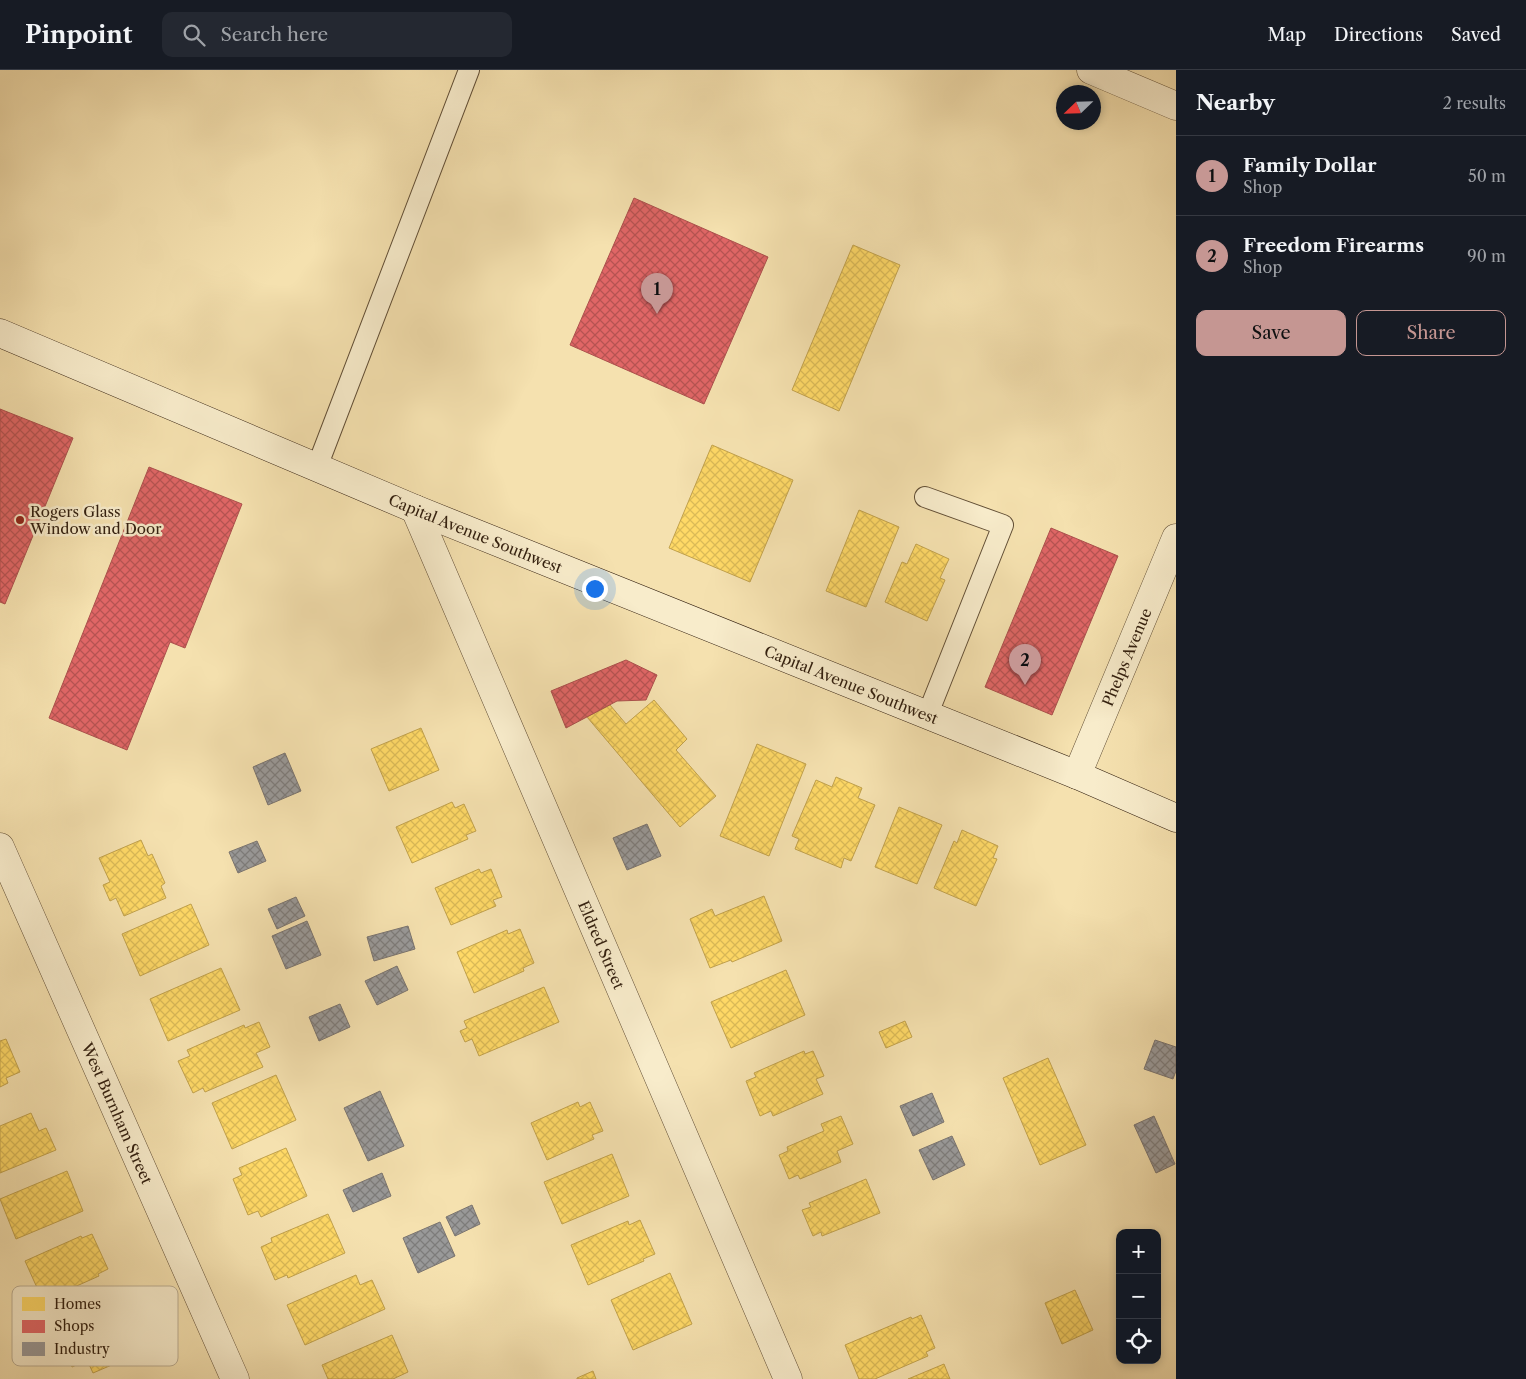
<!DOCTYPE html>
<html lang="en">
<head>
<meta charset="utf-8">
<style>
	:root { --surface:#171b24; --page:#242831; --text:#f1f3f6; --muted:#9ea1a6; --line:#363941; --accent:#c59692 }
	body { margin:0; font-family:"Libre Caslon Text",serif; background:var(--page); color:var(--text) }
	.controls { position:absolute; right:15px; bottom:15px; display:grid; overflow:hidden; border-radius:10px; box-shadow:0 2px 8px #0003 }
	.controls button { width:45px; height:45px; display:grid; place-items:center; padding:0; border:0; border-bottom:1px solid var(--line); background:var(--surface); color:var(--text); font:25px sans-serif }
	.compass { position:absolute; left:1056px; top:15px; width:45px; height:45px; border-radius:50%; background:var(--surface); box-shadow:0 2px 8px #0003; rotate:247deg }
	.you { position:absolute; left:594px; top:518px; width:18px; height:18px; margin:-12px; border:4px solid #fff; border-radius:50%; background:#1a73e8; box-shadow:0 0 0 8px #1a73e833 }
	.badge { display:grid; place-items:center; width:32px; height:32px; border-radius:50%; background:var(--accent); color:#111; font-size:16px; font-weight:700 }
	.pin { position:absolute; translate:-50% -41px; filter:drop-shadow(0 1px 2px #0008) }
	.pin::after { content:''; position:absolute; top:26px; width:18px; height:15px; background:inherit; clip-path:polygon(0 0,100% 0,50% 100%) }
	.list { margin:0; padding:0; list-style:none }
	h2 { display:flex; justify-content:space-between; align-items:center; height:65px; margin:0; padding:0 20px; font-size:21px }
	h2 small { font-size:16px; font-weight:400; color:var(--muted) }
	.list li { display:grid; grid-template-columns:32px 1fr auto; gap:15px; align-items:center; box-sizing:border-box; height:80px; padding:0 20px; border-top:1px solid var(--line) }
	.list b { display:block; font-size:19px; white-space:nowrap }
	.list p { margin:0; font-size:16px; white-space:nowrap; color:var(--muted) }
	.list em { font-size:16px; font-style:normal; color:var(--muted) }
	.actions { display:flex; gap:10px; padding:15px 20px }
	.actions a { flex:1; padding:11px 0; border:1px solid var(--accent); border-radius:10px; text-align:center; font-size:18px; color:var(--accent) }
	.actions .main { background:var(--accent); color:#111 }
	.icon { flex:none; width:28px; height:28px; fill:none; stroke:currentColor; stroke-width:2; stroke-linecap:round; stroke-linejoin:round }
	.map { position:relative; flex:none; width:1176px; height:1309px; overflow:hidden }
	header { display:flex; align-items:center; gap:30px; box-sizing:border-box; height:70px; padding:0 25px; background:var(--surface); border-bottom:1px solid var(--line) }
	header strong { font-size:24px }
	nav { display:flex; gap:28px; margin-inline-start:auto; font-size:18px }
	.search { width:350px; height:45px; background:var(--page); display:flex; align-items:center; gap:12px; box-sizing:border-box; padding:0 18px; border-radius:10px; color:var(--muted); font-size:19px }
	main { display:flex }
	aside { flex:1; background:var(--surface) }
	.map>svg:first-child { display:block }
	.homes { fill:url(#homes-cross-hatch); stroke:#c1a14c }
	.shops { fill:url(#shops-cross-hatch); stroke:#ac504c }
	.industry { fill:url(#industry-cross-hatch); stroke:#7a746f }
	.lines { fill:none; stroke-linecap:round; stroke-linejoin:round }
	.service-casing { stroke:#624f36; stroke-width:22 }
	.minor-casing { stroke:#624f36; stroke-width:29 }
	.secondary-casing { stroke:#311e0e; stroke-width:29 }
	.service { stroke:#f8eccb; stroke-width:20 }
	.minor { stroke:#f8eccb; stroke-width:28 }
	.secondary { stroke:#f8eccb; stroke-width:28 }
	.poi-dot { fill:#8f2418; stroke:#f8eccb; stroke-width:2 }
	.labels { text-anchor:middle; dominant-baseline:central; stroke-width:5; stroke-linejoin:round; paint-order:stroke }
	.poi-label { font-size:15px; fill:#311e0e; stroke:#f8eccb; text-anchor:start }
	.street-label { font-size:15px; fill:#311e0e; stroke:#f8eccb }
	.key { fill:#f8eccb; stroke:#bcae92; stroke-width:1 }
	.key-label { font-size:14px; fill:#311e0e }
</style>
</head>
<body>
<header>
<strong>Pinpoint</strong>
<div class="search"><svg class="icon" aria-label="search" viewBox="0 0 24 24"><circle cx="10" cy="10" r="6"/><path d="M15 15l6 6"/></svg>Search here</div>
<nav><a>Map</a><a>Directions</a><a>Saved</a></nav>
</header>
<main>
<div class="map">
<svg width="1176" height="1309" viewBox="0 0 1176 1309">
	<defs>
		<pattern id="homes-cross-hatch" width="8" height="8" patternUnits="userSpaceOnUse" patternTransform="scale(1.25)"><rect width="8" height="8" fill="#ffd966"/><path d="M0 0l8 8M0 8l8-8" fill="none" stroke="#dbba57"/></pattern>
		<pattern id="shops-cross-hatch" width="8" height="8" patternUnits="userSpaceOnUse" patternTransform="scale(1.25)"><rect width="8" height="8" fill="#e06666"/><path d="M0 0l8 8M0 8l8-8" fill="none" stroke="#b65352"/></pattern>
		<pattern id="industry-cross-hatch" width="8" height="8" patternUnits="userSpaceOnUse" patternTransform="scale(1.25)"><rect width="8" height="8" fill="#999"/><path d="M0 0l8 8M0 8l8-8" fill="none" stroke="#7d7c7b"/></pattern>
	</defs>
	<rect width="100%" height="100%" fill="#f5e1af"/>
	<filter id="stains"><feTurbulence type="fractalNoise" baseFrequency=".004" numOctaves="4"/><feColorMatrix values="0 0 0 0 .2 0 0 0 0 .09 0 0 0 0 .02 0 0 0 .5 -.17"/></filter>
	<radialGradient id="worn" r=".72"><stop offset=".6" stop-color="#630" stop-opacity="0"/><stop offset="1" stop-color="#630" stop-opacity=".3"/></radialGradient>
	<g class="homes">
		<path d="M 853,175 L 900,195 L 839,341 L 792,320 Z"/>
		<path d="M 712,375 L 793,410 L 750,512 L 669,478 Z"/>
		<path d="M 859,440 L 899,457 L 866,537 L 826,521 Z"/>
		<path d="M 916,474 L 949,489 L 940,508 L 945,510 L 927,551 L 885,532 L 902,492 L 907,494 Z"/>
		<path d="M 654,630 L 687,669 L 676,680 L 716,726 L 680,757 L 587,647 L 610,635 L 626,654 Z"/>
		<path d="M 421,658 L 439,700 L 389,721 L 371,679 Z"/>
		<path d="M 757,674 L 806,694 L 769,786 L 720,766 Z"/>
		<path d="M 836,707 L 862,718 L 858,728 L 875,735 L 851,791 L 844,788 L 841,798 L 795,779 L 799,769 L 792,766 L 816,710 L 832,717 Z"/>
		<path d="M 452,732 L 455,738 L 464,734 L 476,761 L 466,765 L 468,769 L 412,793 L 396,757 Z"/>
		<path d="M 899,737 L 942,755 L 917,814 L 875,797 Z"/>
		<path d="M 962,760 L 998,776 L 993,788 L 997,789 L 976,836 L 934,818 L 954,771 L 957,773 Z"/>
		<path d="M 141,770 L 148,786 L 152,784 L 165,813 L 161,816 L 166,828 L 124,846 L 116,828 L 110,831 L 103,815 L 110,812 L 99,788 Z"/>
		<path d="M 479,799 L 481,803 L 491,799 L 502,827 L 493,830 L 496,836 L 451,855 L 435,818 Z"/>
		<path d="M 764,826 L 782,871 L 732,892 L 731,890 L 710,898 L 690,849 L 712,839 L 715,846 Z"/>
		<path d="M 191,834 L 209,875 L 140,906 L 122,864 Z"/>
		<path d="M 520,859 L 534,893 L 523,898 L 524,901 L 474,923 L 457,882 L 507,860 L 508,864 Z"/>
		<path d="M 221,898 L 240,940 L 168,971 L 150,929 Z"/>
		<path d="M 786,900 L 805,945 L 731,978 L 711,932 Z"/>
		<path d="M 544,917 L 559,952 L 479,986 L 472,969 L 465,972 L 460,961 L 467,958 L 464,951 Z"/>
		<path d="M 905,951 L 912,967 L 886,978 L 879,962 Z"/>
		<path d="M 259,952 L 270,977 L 256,983 L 263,997 L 205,1022 L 203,1018 L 193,1023 L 178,991 L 190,986 L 187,980 L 244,955 L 245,958 Z"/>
		<path d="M 6,969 L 20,1002 L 6,1008 L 8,1013 L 0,1017 L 0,971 Z"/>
		<path d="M 804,981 L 805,984 L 813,981 L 824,1006 L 816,1009 L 823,1024 L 773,1046 L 771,1041 L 760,1046 L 746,1011 L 756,1007 L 754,1003 Z"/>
		<path d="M 1048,988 L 1086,1075 L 1040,1095 L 1003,1008 Z"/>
		<path d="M 276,1005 L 296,1050 L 232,1079 L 212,1033 Z"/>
		<path d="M 578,1032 L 580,1037 L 590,1032 L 603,1061 L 592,1065 L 594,1069 L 547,1090 L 531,1053 Z"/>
		<path d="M 31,1043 L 39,1061 L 46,1058 L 56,1080 L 0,1103 L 0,1056 Z"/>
		<path d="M 841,1046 L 853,1074 L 837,1081 L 841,1092 L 800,1109 L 798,1105 L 789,1109 L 779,1085 L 788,1081 L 787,1077 L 824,1061 L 821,1054 Z"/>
		<path d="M 286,1078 L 307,1126 L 261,1147 L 258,1141 L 248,1145 L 233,1109 L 242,1105 L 239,1098 Z"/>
		<path d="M 612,1084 L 629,1126 L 562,1154 L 544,1112 Z"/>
		<path d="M 67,1101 L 83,1141 L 16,1169 L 0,1129 Z"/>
		<path d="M 866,1109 L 880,1143 L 822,1166 L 821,1162 L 813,1166 L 802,1140 L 811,1137 L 809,1133 Z"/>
		<path d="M 328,1144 L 345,1183 L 288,1208 L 287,1205 L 275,1210 L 261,1177 L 272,1172 L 271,1168 Z"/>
		<path d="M 640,1150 L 655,1184 L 643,1189 L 644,1191 L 588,1215 L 571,1175 L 628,1151 L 629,1155 Z"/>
		<path d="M 92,1164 L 108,1199 L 98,1204 L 99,1206 L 43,1231 L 25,1191 L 81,1166 L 82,1168 Z"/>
		<path d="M 670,1203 L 692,1254 L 633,1280 L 611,1230 Z"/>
		<path d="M 356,1205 L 360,1215 L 372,1210 L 385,1239 L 305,1275 L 287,1235 Z"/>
		<path d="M 1075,1220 L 1093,1260 L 1062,1274 L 1045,1233 Z"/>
		<path d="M 110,1227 L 135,1285 L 93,1303 L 87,1290 L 72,1297 L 61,1272 L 77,1266 L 68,1245 Z"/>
		<path d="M 921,1245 L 935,1278 L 926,1282 L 928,1286 L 875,1309 L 859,1309 L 845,1275 L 911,1247 L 912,1249 Z"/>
		<path d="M 392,1265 L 408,1302 L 393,1309 L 328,1309 L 322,1295 Z"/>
		<path d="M 944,1294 L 950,1309 L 908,1309 Z"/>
		<path d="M 593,1301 L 596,1309 L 577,1309 L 577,1308 Z"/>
	</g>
	<g class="shops">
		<path d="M 634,128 L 768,187 L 704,334 L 570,275 Z"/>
		<path d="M 0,339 L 73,368 L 5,534 L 0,532 Z"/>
		<path d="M 149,397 L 242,434 L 185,578 L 170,572 L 127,680 L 49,648 Z"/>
		<path d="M 1051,458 L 1118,486 L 1052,645 L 985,617 Z"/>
		<path d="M 626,590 L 657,605 L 646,630 L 617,631 L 566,658 L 551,621 Z"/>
	</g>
	<g class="industry">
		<path d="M 285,683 L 301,721 L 268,735 L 253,697 Z"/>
		<path d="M 647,754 L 661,786 L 627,800 L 613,768 Z"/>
		<path d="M 257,771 L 266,791 L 238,803 L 229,782 Z"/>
		<path d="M 296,827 L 305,846 L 277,859 L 268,839 Z"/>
		<path d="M 307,851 L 321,885 L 286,899 L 272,866 Z"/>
		<path d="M 408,856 L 415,879 L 374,891 L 367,867 Z"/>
		<path d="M 397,896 L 408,920 L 377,935 L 365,911 Z"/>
		<path d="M 340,934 L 350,957 L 319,971 L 309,947 Z"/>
		<path d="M 1155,970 L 1176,977 L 1176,1001 L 1173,1009 L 1144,999 Z"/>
		<path d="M 380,1021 L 404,1076 L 368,1091 L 344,1038 Z"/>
		<path d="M 932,1023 L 944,1052 L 913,1066 L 900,1036 Z"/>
		<path d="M 1154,1046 L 1175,1094 L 1156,1103 L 1134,1055 Z"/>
		<path d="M 952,1066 L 965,1095 L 933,1110 L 919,1080 Z"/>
		<path d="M 382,1103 L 391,1126 L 353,1142 L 343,1120 Z"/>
		<path d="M 472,1135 L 480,1154 L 455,1166 L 446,1147 Z"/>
		<path d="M 440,1152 L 455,1186 L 418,1203 L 403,1168 Z"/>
	</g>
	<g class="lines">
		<defs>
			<g id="service">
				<path d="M 317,397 L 469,0"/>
				<path d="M 925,427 L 1003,455 L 927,646"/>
			</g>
			<g id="minor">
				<path d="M 1091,0 L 1176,36"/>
				<path id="s1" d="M 415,439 L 788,1309"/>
				<path id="s2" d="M 1077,705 L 1176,468"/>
				<path id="s3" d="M 0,777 L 235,1309"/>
			</g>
			<g id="secondary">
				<path id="s4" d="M 0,263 L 415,439 L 1077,705 L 1176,748"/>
			</g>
		</defs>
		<use href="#service" class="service-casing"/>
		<use href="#minor" class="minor-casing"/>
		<use href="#secondary" class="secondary-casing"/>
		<use href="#service" class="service"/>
		<use href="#minor" class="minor"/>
		<use href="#secondary" class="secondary"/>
	</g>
	<circle class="poi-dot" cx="20" cy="450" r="5"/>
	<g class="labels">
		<g class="poi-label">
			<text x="30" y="441">Rogers Glass<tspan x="30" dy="17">Window and Door</tspan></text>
		</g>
		<g class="street-label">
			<text stroke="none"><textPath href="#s4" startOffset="516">Capital Avenue Southwest</textPath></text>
			<text stroke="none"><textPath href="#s2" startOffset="128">Phelps Avenue</textPath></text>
			<text stroke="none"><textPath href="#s4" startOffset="921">Capital Avenue Southwest</textPath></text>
			<text stroke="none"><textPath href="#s1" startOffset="474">Eldred Street</textPath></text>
			<text stroke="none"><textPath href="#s3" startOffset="291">West Burnham Street</textPath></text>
		</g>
	</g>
	<rect x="12" y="1216" width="166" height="80" rx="8" class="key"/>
	<rect x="22" y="1227" width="23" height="14" fill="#ffd966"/>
	<rect x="22" y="1250" width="23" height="13" fill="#e06666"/>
	<rect x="22" y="1272" width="23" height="14" fill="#999"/>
	<g class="key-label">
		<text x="54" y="1239">Homes</text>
		<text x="54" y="1261">Shops</text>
		<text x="54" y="1284">Industry</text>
	</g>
	<rect width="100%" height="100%" filter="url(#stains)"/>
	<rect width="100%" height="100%" fill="url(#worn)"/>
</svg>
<div class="controls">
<button>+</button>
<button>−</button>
<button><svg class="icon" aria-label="locate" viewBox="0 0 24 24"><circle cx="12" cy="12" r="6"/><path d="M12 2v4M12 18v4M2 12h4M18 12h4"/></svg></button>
</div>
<svg class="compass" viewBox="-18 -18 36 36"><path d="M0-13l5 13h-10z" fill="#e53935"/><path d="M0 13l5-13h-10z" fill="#9ea1a6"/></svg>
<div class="you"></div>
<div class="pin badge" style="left:657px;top:244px">1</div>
<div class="pin badge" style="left:1025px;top:615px">2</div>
</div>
<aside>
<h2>Nearby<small>2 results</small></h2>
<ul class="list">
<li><span class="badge">1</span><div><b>Family Dollar</b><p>Shop</p></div><em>50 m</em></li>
<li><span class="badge">2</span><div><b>Freedom Firearms</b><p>Shop</p></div><em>90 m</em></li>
</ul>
<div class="actions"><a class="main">Save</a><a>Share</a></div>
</aside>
</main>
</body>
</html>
